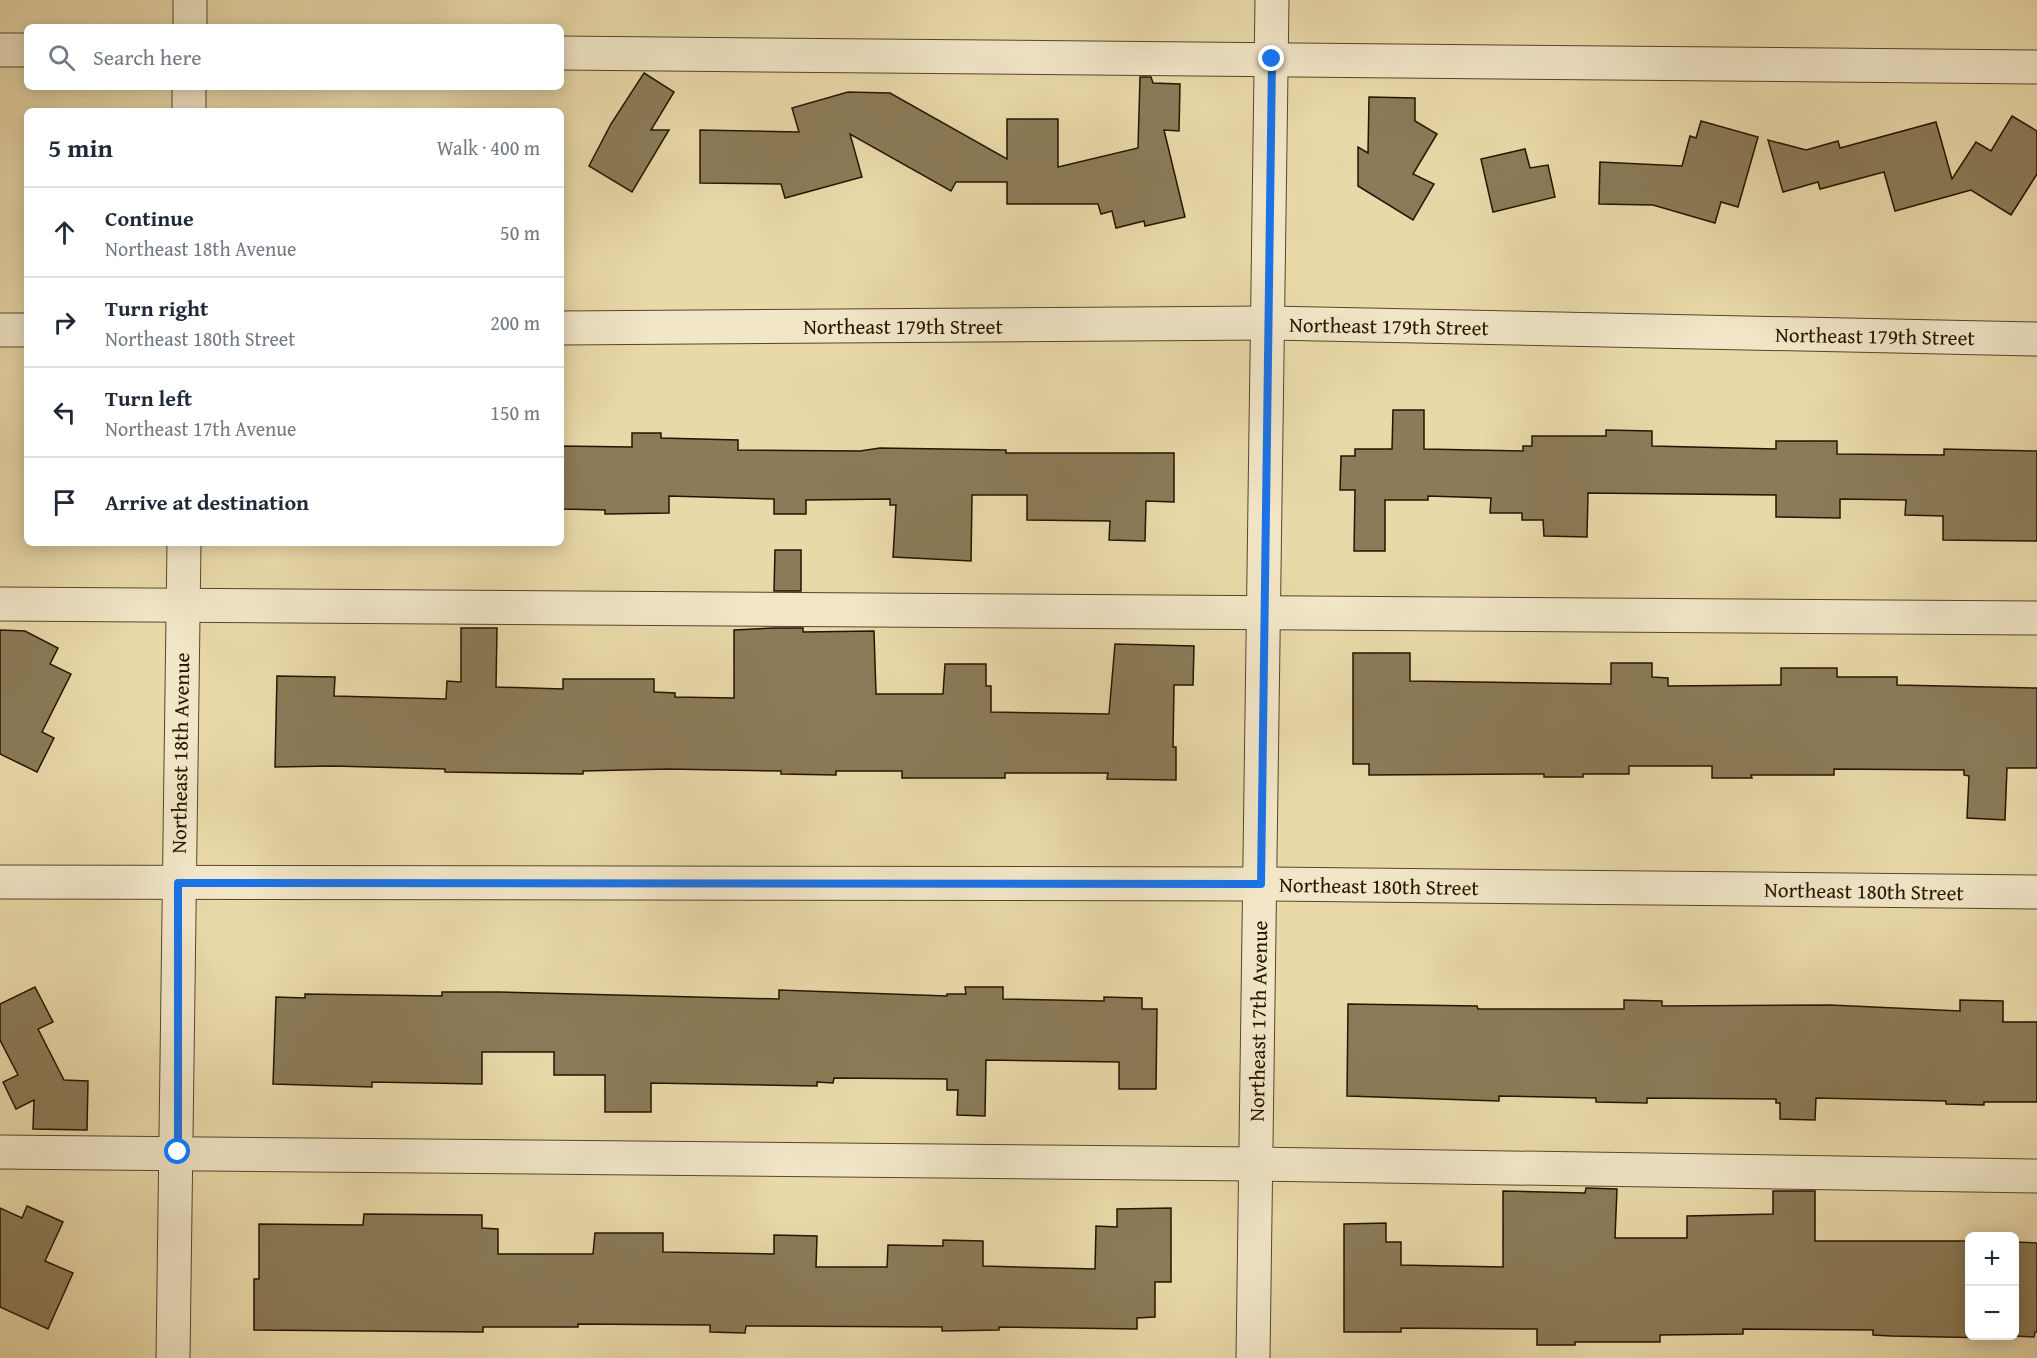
<!DOCTYPE html>
<html lang="en">
<head>
<meta charset="utf-8">
<style>
	:root { --surface:#fff; --page:#f2f2f3; --text:#1f2937; --muted:#747a83; --line:#e0e1e3 }
	body { margin:0; font-family:"Gentium Book Plus",serif; background:var(--page); color:var(--text) }
	.controls { position:absolute; right:18px; bottom:18px; display:grid; overflow:hidden; border-radius:9px; box-shadow:0 3px 15px #0003 }
	.controls button { width:54px; height:54px; display:grid; place-items:center; padding:0; border:0; border-bottom:2px solid var(--line); background:var(--surface); color:var(--text); font:30px sans-serif }
	.stop { position:absolute; width:18px; height:18px; margin:-14px; border:4px solid #1a73e8; border-radius:50%; background:#fff }
	.stop.end { background:#1a73e8; border-color:#fff; box-shadow:0 2px 6px #0008 }
	.list { margin:0; padding:0; list-style:none }
	h2 { display:flex; justify-content:space-between; align-items:center; height:78px; margin:0; padding:0 24px; font-size:26px }
	h2 small { font-size:20px; font-weight:400; color:var(--muted) }
	.list li { display:grid; grid-template-columns:39px 1fr auto; gap:18px; align-items:center; box-sizing:border-box; height:90px; padding:0 24px; border-top:2px solid var(--line) }
	.list b { display:block; font-size:22px; white-space:nowrap }
	.list p { margin:0; font-size:20px; white-space:nowrap; color:var(--muted) }
	.list em { font-size:20px; font-style:normal; color:var(--muted) }
	.icon { flex:none; width:33px; height:33px; fill:none; stroke:currentColor; stroke-width:2; stroke-linecap:round; stroke-linejoin:round }
	.map { position:relative; flex:none; width:2037px; height:1358px; overflow:hidden }
	.search { position:absolute; background:var(--surface); box-shadow:0 3px 15px #0003; left:24px; top:24px; width:540px; height:66px; display:flex; align-items:center; gap:15px; box-sizing:border-box; padding:0 21px; border-radius:9px; color:var(--muted); font-size:22px }
	.panel { position:absolute; background:var(--surface); box-shadow:0 3px 15px #0003; left:24px; top:108px; width:540px; height:438px; border-radius:9px }
	.map>svg:first-child { display:block }
	.building { fill:#8b7b58; stroke:#251500; stroke-width:1.5 }
	.lines { fill:none; stroke-linecap:round; stroke-linejoin:round }
	.minor-casing { stroke:#56462a; stroke-width:35 }
	.minor { stroke:#f1e6c7; stroke-width:33 }
	.route { stroke:#1a73e8; stroke-width:8 }
	.labels { text-anchor:middle; dominant-baseline:central; stroke-width:4.5; stroke-linejoin:round; paint-order:stroke }
	.street-label { font-size:21px; fill:#251500; stroke:#f1e6c7 }
</style>
</head>
<body>
<div class="map">
<svg width="2037" height="1358" viewBox="0 0 2037 1358">
	<rect width="100%" height="100%" fill="#e9d9a9"/>
	<filter id="stains"><feTurbulence type="fractalNoise" baseFrequency=".00333" numOctaves="4"/><feColorMatrix values="0 0 0 0 .2 0 0 0 0 .09 0 0 0 0 .02 0 0 0 .5 -.17"/></filter>
	<radialGradient id="worn" r=".72"><stop offset=".6" stop-color="#630" stop-opacity="0"/><stop offset="1" stop-color="#630" stop-opacity=".3"/></radialGradient>
	<g class="building">
		<path d="M 644,73 L 674,92 L 651,130 L 669,130 L 632,192 L 589,166 L 611,124 Z"/>
		<path d="M 1140,77 L 1151,77 L 1153,83 L 1180,84 L 1179,131 L 1164,130 L 1185,217 L 1145,226 L 1144,221 L 1116,228 L 1112,211 L 1101,214 L 1098,204 L 1007,204 L 1007,182 L 956,182 L 951,191 L 850,134 L 862,177 L 785,198 L 781,184 L 700,183 L 700,130 L 799,132 L 792,108 L 848,92 L 890,93 L 1007,159 L 1007,119 L 1058,119 L 1058,167 L 1138,148 Z"/>
		<path d="M 1369,97 L 1415,98 L 1415,121 L 1437,134 L 1413,174 L 1434,184 L 1413,220 L 1358,186 L 1358,147 L 1368,153 Z"/>
		<path d="M 2012,116 L 2037,131 L 2037,174 L 2011,215 L 1971,190 L 1895,211 L 1884,172 L 1820,189 L 1818,182 L 1783,192 L 1768,140 L 1806,150 L 1838,141 L 1840,148 L 1936,122 L 1952,179 L 1976,142 L 1991,151 Z"/>
		<path d="M 1701,121 L 1758,137 L 1738,207 L 1721,202 L 1715,223 L 1653,205 L 1599,204 L 1600,162 L 1682,166 L 1690,136 L 1696,138 Z"/>
		<path d="M 1525,149 L 1530,168 L 1548,165 L 1555,197 L 1493,212 L 1481,159 Z"/>
		<path d="M 1393,410 L 1424,410 L 1424,449 L 1523,451 L 1523,446 L 1532,446 L 1532,436 L 1606,436 L 1606,430 L 1652,431 L 1652,446 L 1776,449 L 1776,441 L 1837,441 L 1837,454 L 1944,455 L 1944,449 L 2037,451 L 2037,541 L 1943,540 L 1943,516 L 1905,515 L 1906,500 L 1840,499 L 1840,518 L 1776,517 L 1776,495 L 1588,493 L 1587,537 L 1544,536 L 1543,520 L 1522,520 L 1522,513 L 1490,513 L 1491,498 L 1428,496 L 1428,500 L 1385,500 L 1385,551 L 1354,551 L 1355,490 L 1340,490 L 1341,456 L 1355,456 L 1355,449 L 1392,449 Z"/>
		<path d="M 632,433 L 661,433 L 661,438 L 738,440 L 738,450 L 860,451 L 880,448 L 1006,450 L 1006,453 L 1174,453 L 1174,502 L 1146,501 L 1145,541 L 1109,540 L 1110,521 L 1027,520 L 1027,495 L 972,495 L 971,561 L 893,557 L 896,505 L 890,505 L 890,499 L 806,500 L 806,514 L 774,514 L 774,499 L 669,496 L 669,513 L 605,514 L 605,510 L 562,509 L 561,446 L 632,447 Z"/>
		<path d="M 775,550 L 801,550 L 801,591 L 774,591 Z"/>
		<path d="M 461,628 L 497,628 L 496,687 L 563,689 L 563,679 L 654,679 L 654,692 L 675,693 L 675,697 L 734,698 L 734,630 L 774,628 L 803,628 L 803,632 L 874,631 L 876,694 L 943,694 L 945,664 L 986,664 L 986,686 L 991,686 L 991,712 L 1109,714 L 1115,644 L 1194,646 L 1193,685 L 1174,685 L 1173,747 L 1176,747 L 1176,780 L 1107,779 L 1108,773 L 1005,773 L 1005,778 L 902,778 L 902,771 L 836,771 L 836,775 L 781,774 L 781,771 L 668,769 L 583,771 L 583,774 L 445,772 L 445,769 L 333,766 L 275,767 L 277,676 L 335,677 L 334,696 L 446,699 L 447,681 L 461,682 Z"/>
		<path d="M 0,630 L 25,631 L 58,648 L 50,664 L 71,674 L 42,732 L 54,738 L 37,772 L 0,754 Z"/>
		<path d="M 1353,653 L 1410,653 L 1410,681 L 1611,684 L 1611,663 L 1652,663 L 1652,677 L 1668,678 L 1668,686 L 1781,685 L 1781,668 L 1837,668 L 1837,677 L 1897,677 L 1897,685 L 2037,688 L 2037,768 L 2007,768 L 2005,820 L 1967,818 L 1969,776 L 1964,775 L 1964,770 L 1834,769 L 1834,775 L 1751,775 L 1752,778 L 1712,778 L 1712,766 L 1629,766 L 1629,774 L 1583,774 L 1583,777 L 1544,777 L 1544,774 L 1369,775 L 1369,764 L 1353,764 Z"/>
		<path d="M 35,987 L 53,1022 L 38,1029 L 64,1080 L 88,1081 L 87,1130 L 33,1129 L 34,1100 L 16,1109 L 3,1082 L 18,1075 L 0,1040 L 0,1004 Z"/>
		<path d="M 965,987 L 1003,987 L 1003,999 L 1104,1001 L 1104,997 L 1142,998 L 1142,1009 L 1157,1009 L 1156,1089 L 1119,1089 L 1119,1062 L 986,1060 L 985,1116 L 957,1115 L 958,1090 L 947,1090 L 947,1079 L 834,1078 L 833,1083 L 817,1082 L 817,1086 L 651,1083 L 651,1112 L 605,1112 L 605,1075 L 554,1075 L 554,1052 L 482,1052 L 482,1084 L 372,1082 L 372,1087 L 273,1084 L 276,997 L 305,998 L 305,994 L 442,996 L 442,992 L 498,992 L 779,999 L 779,990 L 947,996 L 947,994 L 966,994 Z"/>
		<path d="M 1624,1000 L 1662,1001 L 1662,1006 L 1830,1005 L 1960,1011 L 1960,1000 L 2003,1001 L 2003,1022 L 2037,1022 L 2037,1102 L 1984,1102 L 1984,1105 L 1946,1104 L 1946,1101 L 1816,1098 L 1815,1120 L 1780,1119 L 1780,1103 L 1776,1103 L 1776,1099 L 1647,1098 L 1647,1103 L 1596,1102 L 1596,1098 L 1499,1096 L 1499,1101 L 1347,1096 L 1348,1004 L 1477,1006 L 1478,1009 L 1624,1009 Z"/>
		<path d="M 1586,1188 L 1617,1189 L 1615,1238 L 1687,1238 L 1687,1216 L 1773,1214 L 1773,1191 L 1815,1191 L 1815,1241 L 1970,1241 L 1970,1335 L 1996,1335 L 1996,1338 L 1891,1336 L 1873,1335 L 1873,1330 L 1743,1329 L 1743,1334 L 1660,1335 L 1660,1342 L 1575,1342 L 1575,1345 L 1537,1345 L 1537,1329 L 1401,1328 L 1401,1332 L 1344,1332 L 1344,1224 L 1386,1223 L 1386,1242 L 1401,1242 L 1401,1265 L 1503,1267 L 1503,1191 L 1585,1193 Z"/>
		<path d="M 27,1206 L 63,1222 L 45,1261 L 73,1273 L 48,1329 L 0,1307 L 0,1208 L 22,1218 Z"/>
		<path d="M 1171,1208 L 1171,1282 L 1155,1282 L 1155,1317 L 1137,1318 L 1137,1329 L 999,1327 L 999,1330 L 942,1331 L 942,1327 L 746,1326 L 745,1333 L 710,1332 L 710,1325 L 578,1324 L 578,1327 L 483,1327 L 483,1332 L 254,1330 L 254,1279 L 259,1279 L 259,1224 L 363,1225 L 364,1214 L 482,1215 L 482,1228 L 498,1229 L 498,1254 L 593,1254 L 595,1233 L 663,1233 L 663,1252 L 774,1254 L 774,1235 L 817,1236 L 816,1267 L 887,1267 L 888,1245 L 943,1246 L 943,1240 L 983,1241 L 983,1266 L 1095,1269 L 1096,1226 L 1117,1227 L 1117,1209 Z"/>
		<path d="M 2014,1242 L 2037,1243 L 2037,1332 L 2035,1332 L 2034,1337 L 1996,1335 L 2014,1335 Z"/>
	</g>
	<g class="lines">
		<defs>
			<g id="minor">
				<path d="M 190,27 L 190,0"/>
				<path d="M 0,50 L 27,50"/>
				<path d="M 561,53 L 2037,67"/>
				<path d="M 189,111 L 189,87"/>
				<path d="M 561,328 L 1270,323 L 2037,339"/>
				<path d="M 0,330 L 27,330"/>
				<path d="M 0,604 L 2037,618"/>
				<path d="M 0,882 L 1261,884 L 2037,892"/>
				<path d="M 0,1152 L 1256,1164 L 2037,1176"/>
				<path d="M 173,1358 L 184,543"/>
				<path d="M 1253,1358 L 1272,0"/>
			</g>
		</defs>
		<use href="#minor" class="minor-casing"/>
		<use href="#minor" class="minor"/>
	</g>
	<g class="lines">
		<path class="route" d="M 178,1152 L 178,883 L 1261,884 L 1272,59"/>
	</g>
	<g class="labels">
		<g class="street-label">
			<text x="903" y="326">Northeast 179th Street</text>
			<text transform="translate(1389 326) rotate(1)">Northeast 179th Street</text>
			<text transform="translate(1875 336) rotate(1)">Northeast 179th Street</text>
			<text transform="translate(180 753) rotate(-89)">Northeast 18th Avenue</text>
			<text transform="translate(1379 886) rotate(1)">Northeast 180th Street</text>
			<text transform="translate(1864 891) rotate(1)">Northeast 180th Street</text>
			<text transform="translate(1258 1021) rotate(-89)">Northeast 17th Avenue</text>
		</g>
	</g>
	<rect width="100%" height="100%" filter="url(#stains)"/>
	<rect width="100%" height="100%" fill="url(#worn)"/>
</svg>
<div class="controls">
<button>+</button>
<button>−</button>
</div>
<div class="stop" style="left:178px;top:1152px"></div>
<div class="stop end" style="left:1272px;top:59px"></div>
<div class="search"><svg class="icon" aria-label="search" viewBox="0 0 24 24"><circle cx="10" cy="10" r="6"/><path d="M15 15l6 6"/></svg>Search here</div>
<section class="panel">
<h2>5 min<small>Walk · 400 m</small></h2>
<ul class="list">
<li><svg class="icon" aria-label="ahead" viewBox="0 0 24 24"><path d="M12 20V5M6 11l6-6 6 6"/></svg><div><b>Continue</b><p>Northeast 18th Avenue</p></div><em>50 m</em></li>
<li><svg class="icon" aria-label="right" viewBox="0 0 24 24"><path d="M7 20v-9h11M14 6l5 5-5 5"/></svg><div><b>Turn right</b><p>Northeast 180th Street</p></div><em>200 m</em></li>
<li><svg class="icon" aria-label="left" viewBox="0 0 24 24"><path d="M17 20v-9H6M10 6l-5 5 5 5"/></svg><div><b>Turn left</b><p>Northeast 17th Avenue</p></div><em>150 m</em></li>
<li><svg class="icon" aria-label="arrive" viewBox="0 0 24 24"><path d="M6 21V4h12l-3 4 3 4H6"/></svg><div><b>Arrive at destination</b></div></li>
</ul>
</section>
</div>
</body>
</html>
